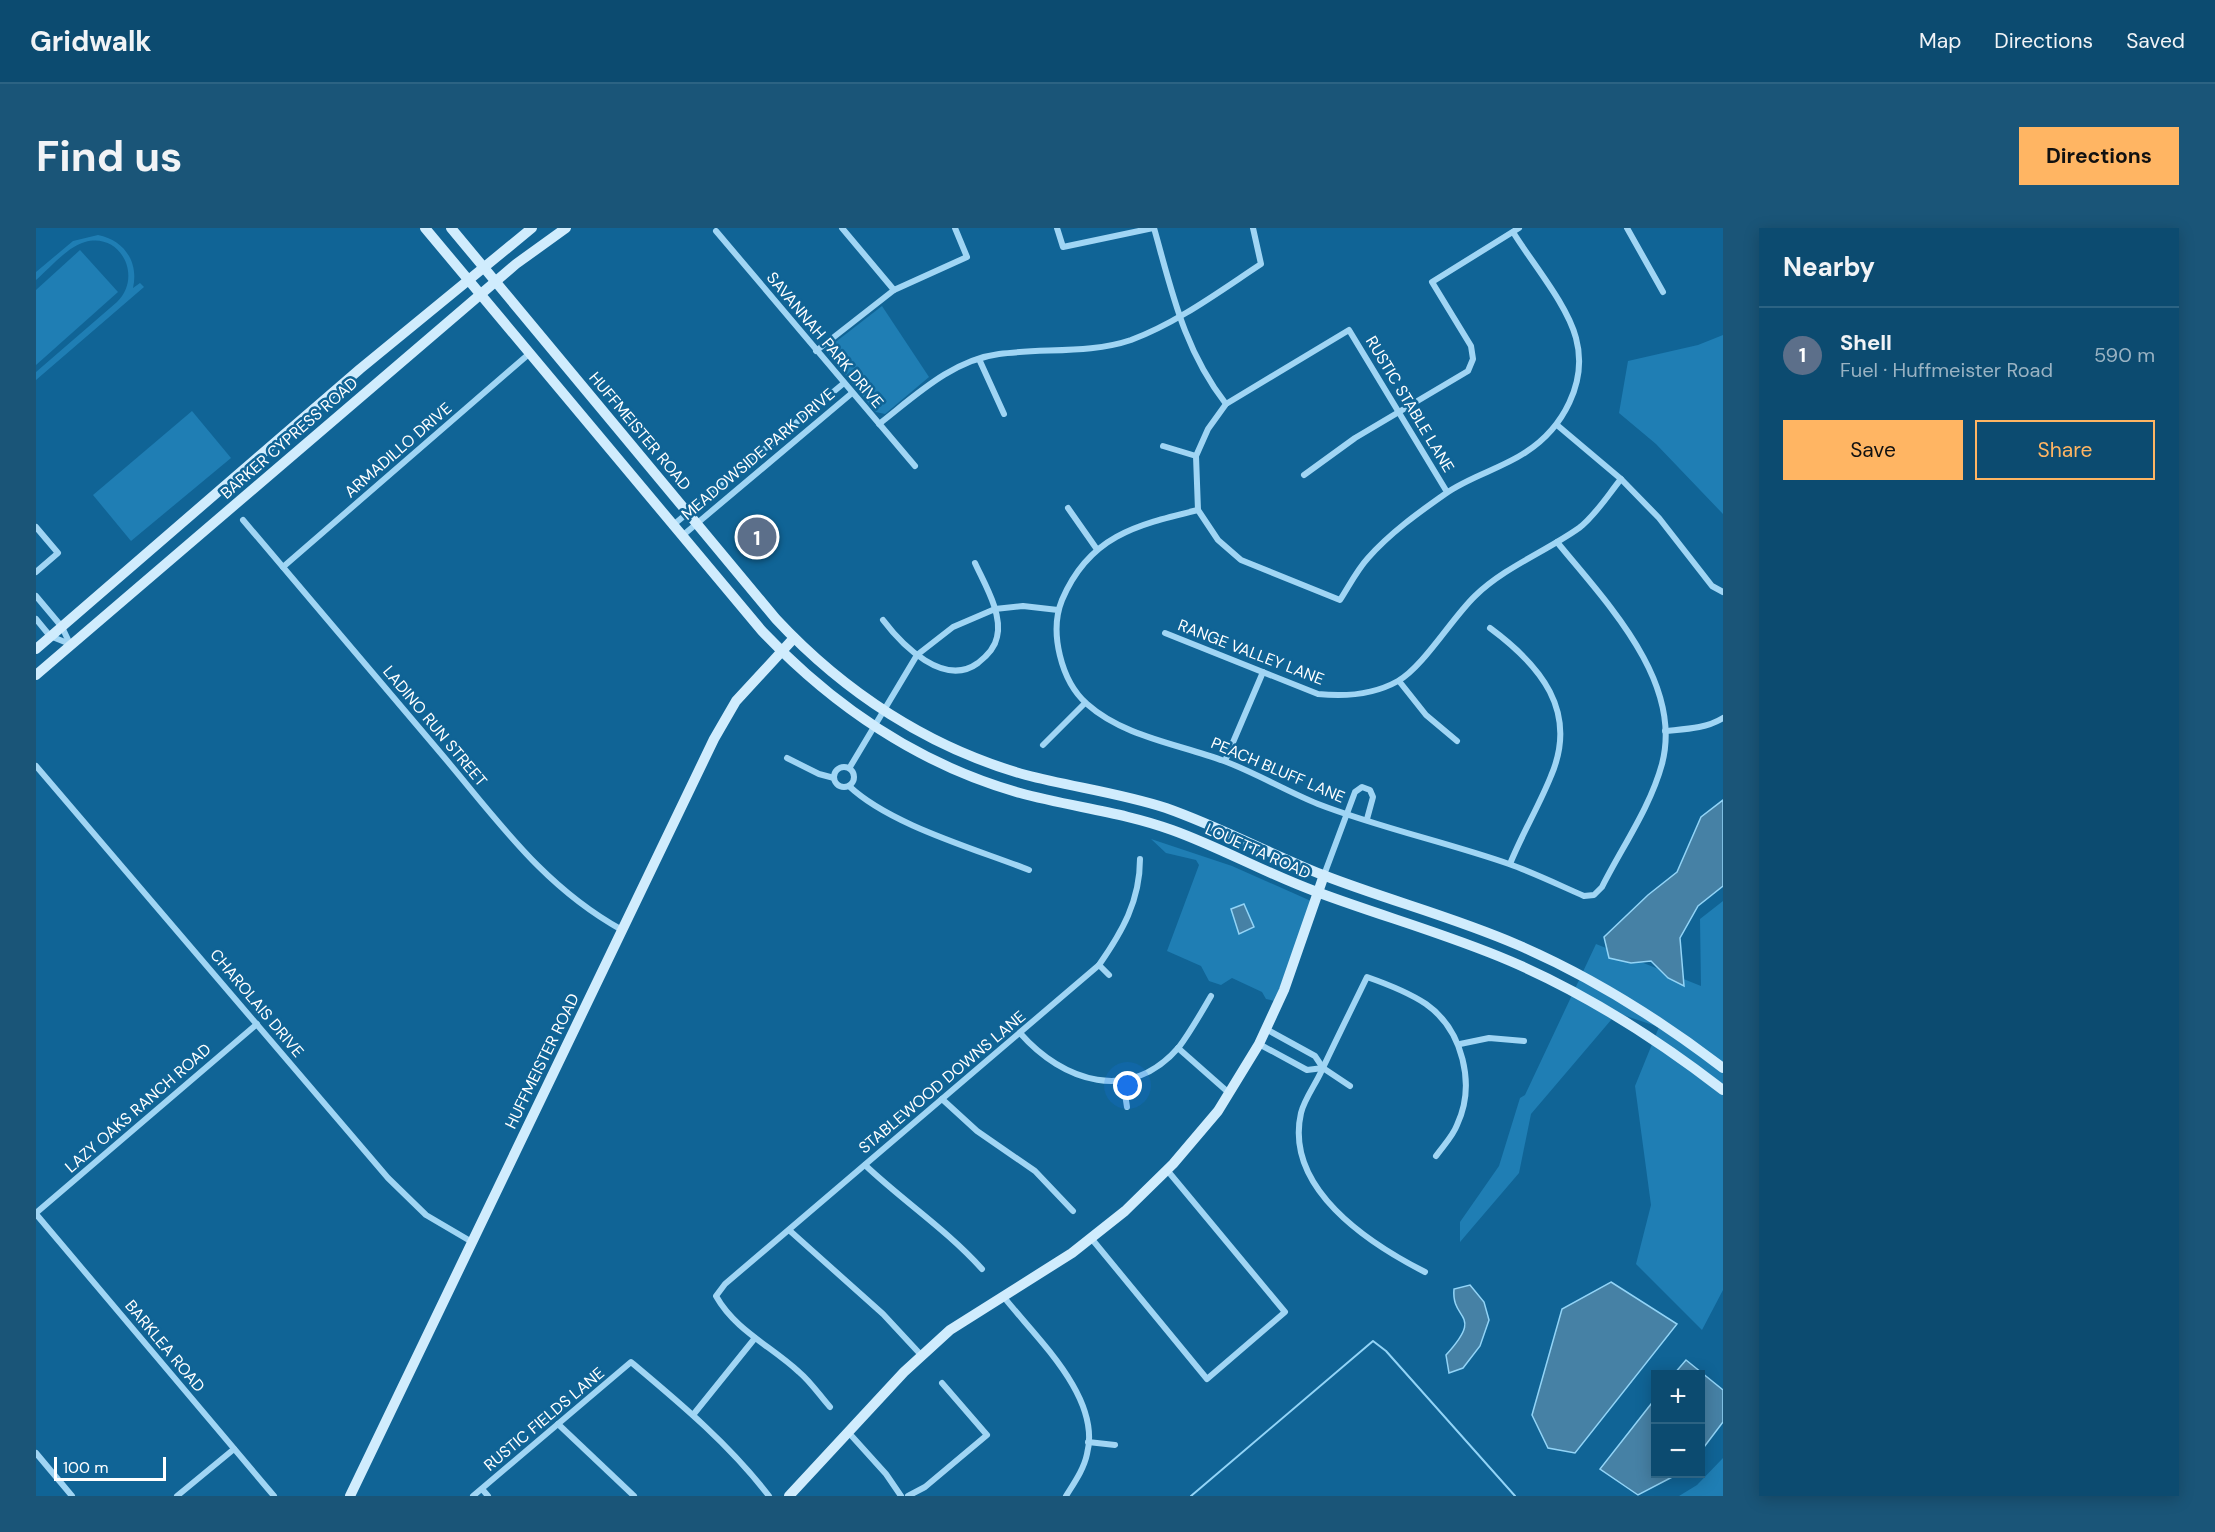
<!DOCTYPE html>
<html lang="en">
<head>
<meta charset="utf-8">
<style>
	:root { --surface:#0c4b70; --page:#1a5578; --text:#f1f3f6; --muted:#9ab3c3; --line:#2c6383; --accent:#ffb563 }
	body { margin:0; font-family:"DM Sans",sans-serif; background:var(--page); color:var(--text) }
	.controls { position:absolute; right:18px; bottom:18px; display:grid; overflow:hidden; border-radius:0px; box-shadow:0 3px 15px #0003 }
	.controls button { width:54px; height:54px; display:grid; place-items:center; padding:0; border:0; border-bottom:2px solid var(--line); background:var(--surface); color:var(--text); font:30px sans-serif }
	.scale { position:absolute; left:18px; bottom:15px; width:112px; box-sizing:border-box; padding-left:6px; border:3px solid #fff; border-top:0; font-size:16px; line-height:21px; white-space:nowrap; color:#fff; -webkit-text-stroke:4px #106496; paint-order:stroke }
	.you { position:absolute; left:1092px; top:858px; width:21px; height:21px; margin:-15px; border:4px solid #fff; border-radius:50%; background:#1a73e8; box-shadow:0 0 0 9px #1a73e833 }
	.badge { display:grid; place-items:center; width:39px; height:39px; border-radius:50%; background:var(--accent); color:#fff; font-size:20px; font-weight:700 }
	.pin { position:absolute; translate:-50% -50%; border:3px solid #fff; box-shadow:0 2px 6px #0006 }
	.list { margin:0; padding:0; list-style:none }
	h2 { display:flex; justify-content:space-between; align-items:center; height:78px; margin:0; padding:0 24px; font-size:26px }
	h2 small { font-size:20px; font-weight:400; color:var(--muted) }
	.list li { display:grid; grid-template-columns:39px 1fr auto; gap:18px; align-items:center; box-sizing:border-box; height:96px; padding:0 24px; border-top:2px solid var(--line) }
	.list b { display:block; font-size:22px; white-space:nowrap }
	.list p { margin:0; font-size:20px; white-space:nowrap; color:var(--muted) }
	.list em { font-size:20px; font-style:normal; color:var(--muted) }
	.actions { display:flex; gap:12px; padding:18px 24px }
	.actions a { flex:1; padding:14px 0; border:2px solid var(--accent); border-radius:0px; text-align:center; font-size:21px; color:var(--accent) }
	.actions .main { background:var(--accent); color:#111 }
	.map { position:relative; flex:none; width:1687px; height:1268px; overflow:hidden; border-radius:0px }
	header { display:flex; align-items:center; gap:36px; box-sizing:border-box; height:84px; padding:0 30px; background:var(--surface); border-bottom:2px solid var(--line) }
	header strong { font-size:28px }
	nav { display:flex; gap:33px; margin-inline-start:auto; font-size:21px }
	.intro { display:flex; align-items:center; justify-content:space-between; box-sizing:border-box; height:144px; padding:0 36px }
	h1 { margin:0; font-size:42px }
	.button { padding:15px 27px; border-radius:0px; background:var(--accent); color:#111; font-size:21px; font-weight:700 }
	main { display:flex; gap:36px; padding:0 36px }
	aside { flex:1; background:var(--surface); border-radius:0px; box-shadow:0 3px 15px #0003 }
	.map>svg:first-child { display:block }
	.green { fill:#1f7eb4 }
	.water { fill:#4681a5; stroke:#92d4f7; stroke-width:1.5 }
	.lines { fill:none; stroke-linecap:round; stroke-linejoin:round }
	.stream { stroke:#92d4f7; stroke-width:2 }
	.street { stroke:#a0d5f4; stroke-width:6 }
	.secondary { stroke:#d0ecfd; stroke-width:10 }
	.labels { text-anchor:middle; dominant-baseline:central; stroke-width:5; stroke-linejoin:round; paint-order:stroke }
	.street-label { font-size:16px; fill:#fff; stroke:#106496 }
</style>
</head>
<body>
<header>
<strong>Gridwalk</strong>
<nav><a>Map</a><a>Directions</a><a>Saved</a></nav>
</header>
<div class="intro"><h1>Find us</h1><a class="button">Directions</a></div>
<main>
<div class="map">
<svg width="1687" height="1268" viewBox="0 0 1687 1268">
	<rect width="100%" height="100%" fill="#106496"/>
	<g class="green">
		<path d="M 62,7 C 88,12 103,34 97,60 L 104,55 L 108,59 L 0,152 L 0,144 L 81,74 C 107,49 85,4 49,14 C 31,19 14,40 0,52 L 0,44 L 37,13 Z"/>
		<path d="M 44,22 L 82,64 L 0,137 L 0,62 Z"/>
		<path d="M 846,78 L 893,149 L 849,186 L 840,184 L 793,127 L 797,116 Z"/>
		<path d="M 1687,107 L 1687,286 L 1620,216 L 1583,185 L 1592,133 L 1662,117 Z"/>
		<path d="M 156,183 L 195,230 L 95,313 L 57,267 Z"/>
		<path d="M 1115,611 L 1196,638 L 1275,673 L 1239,773 L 1230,771 L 1226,764 L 1196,750 L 1185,757 L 1173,753 L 1165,738 L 1131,723 L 1163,637 L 1160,632 L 1130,625 Z"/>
		<path d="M 1687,673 L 1687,1062 L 1666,1102 L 1600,1036 L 1615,977 L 1599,858 L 1623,799 L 1581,785 L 1495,886 L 1483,945 L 1424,1014 L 1424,994 L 1463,938 L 1484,870 L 1489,867 L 1560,716 L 1665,758 L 1664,691 Z"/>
		<path d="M 1687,1230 L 1687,1268 L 1643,1268 L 1661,1257 Z"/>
	</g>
	<g class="water">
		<path d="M 1687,572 L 1687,658 L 1662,678 L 1644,710 L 1648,758 L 1632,750 L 1615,733 L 1595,735 L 1573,730 L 1568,709 L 1612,667 L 1641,644 L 1665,589 Z"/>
		<path d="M 1208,676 L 1218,699 L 1203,706 L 1195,681 Z"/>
		<path d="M 1575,1054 L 1641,1096 L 1539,1225 L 1512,1220 L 1496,1187 L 1526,1081 Z"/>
		<path d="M 1434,1057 L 1448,1074 L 1453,1092 L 1444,1118 L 1427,1140 L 1413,1145 L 1410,1127 C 1449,1084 1415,1094 1418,1061 Z"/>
		<path d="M 1650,1132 L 1687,1162 L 1687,1194 L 1665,1223 L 1664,1146 L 1638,1146 Z"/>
		<path d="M 1619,1171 L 1620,1246 L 1642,1246 L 1602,1267 L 1564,1241 Z"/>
	</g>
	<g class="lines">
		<path class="stream" d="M 1155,1268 L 1337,1113 L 1350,1123 L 1479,1268"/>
		<g class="street">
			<path d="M 806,0 L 858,62"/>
			<path d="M 1021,0 L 1027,19 L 1117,0"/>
			<path d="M 1118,0 C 1136,64 1148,122 1190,176"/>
			<path d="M 1591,0 L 1627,64"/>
			<path d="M 680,3 L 879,238"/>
			<path d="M 780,123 L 858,62 L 931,29 L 919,0"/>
			<path d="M 943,131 L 968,186"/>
			<path d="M 843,196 C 879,168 916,132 963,126 C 1006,120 1054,126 1095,112 C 1141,95 1184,63 1225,36 L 1217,0"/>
			<path d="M 1521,197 L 1585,251 L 1623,290 L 1676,358 L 1687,364"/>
			<path d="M 1127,218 L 1160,228"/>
			<path d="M 1268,247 L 1319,210 L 1432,143 L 1437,131 L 1435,118 L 1396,54 L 1483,0"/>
			<path d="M 1411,264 L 1313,102 L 1190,176 L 1172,201 L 1160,228 L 1162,282 L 1182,312 L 1205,332 L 1304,372 C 1313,358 1321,342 1332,330 C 1354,305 1382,285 1409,266 C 1434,248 1465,241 1490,224 C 1527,200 1552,154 1540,110 C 1531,76 1496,35 1477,4"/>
			<path d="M 1032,280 L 1060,320"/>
			<path d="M 1162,282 C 1100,297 1053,308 1026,372 C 1013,404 1025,453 1051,476 C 1088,509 1143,516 1188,533 C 1220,545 1250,563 1282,576 C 1344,600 1410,614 1473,636 C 1498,645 1523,657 1548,668 L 1558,667 L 1566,659 C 1586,619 1614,580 1626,536 C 1648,453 1569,373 1521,314"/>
			<path d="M 207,292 C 272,369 337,445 402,522 C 460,590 506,658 586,702"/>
			<path d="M 636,298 L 808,155"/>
			<path d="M 0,299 L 22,325 L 0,344"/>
			<path d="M 646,308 L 816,165"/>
			<path d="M 247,339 L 494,125"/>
			<path d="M 0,368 L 26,399 L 34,416"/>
			<path d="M 0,391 L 14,408 L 34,416"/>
			<path d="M 847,392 C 866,417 908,460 942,435 C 951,428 959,420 961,409 C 967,386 948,355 939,335"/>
			<path d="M 1454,400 C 1504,437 1543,483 1515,548 C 1503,578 1486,606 1474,636"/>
			<path d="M 1129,405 L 1282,466 C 1310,469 1337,467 1362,453 C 1387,439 1416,390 1439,368 C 1469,339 1509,324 1543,300 C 1559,288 1572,267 1585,251"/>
			<path d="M 1363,453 L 1390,487 L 1421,513"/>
			<path d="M 1629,503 C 1649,501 1669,501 1687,490"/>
			<path d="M 1007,517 L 1049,475"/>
			<path d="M 751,530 L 783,546 L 798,550"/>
			<path d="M 1189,533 L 1227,444"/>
			<path d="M 0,538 L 352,950 L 390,987 L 436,1014"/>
			<circle cx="808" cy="549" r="10"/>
			<path d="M 814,539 L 881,427 L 917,399 L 959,381 L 987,378 L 1022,382"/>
			<path d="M 813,558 C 854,597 940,621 993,642"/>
			<path d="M 1288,647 L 1319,564 L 1326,559 L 1334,562 L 1337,569 L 1331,591"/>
			<path d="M 1063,737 L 1073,747"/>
			<path d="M 1230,801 L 1279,828 L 1287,840 L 1314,858"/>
			<path d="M 984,805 C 1027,854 1094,876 1143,819 C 1155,803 1165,785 1175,768"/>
			<path d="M 1223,816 L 1271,842 L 1287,840"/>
			<path d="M 1424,816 L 1453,810 L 1488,813"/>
			<path d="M 1142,820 L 1193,865"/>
			<path d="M 1087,853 L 1091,879"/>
			<path d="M 906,871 L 941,903 L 999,943 L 1037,983"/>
			<path d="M 829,937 C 867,973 911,1002 946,1041"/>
			<path d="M 0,985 L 221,796"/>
			<path d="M 0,986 L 238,1268"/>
			<path d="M 753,1002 L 847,1086 L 886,1128"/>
			<path d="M 1055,1010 L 1171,1151 L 1249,1084 L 1131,942"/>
			<path d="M 1389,1044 C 1332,1015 1248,960 1265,885 C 1268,872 1279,857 1285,844 C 1300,812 1316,780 1331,749 C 1351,756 1372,764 1390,776 C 1427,802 1440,857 1421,897 C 1417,908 1407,918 1400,928"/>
			<path d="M 967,1068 C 999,1109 1066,1169 1051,1226 C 1048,1241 1038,1255 1030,1268"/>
			<path d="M 794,1179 C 784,1168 775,1154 763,1144 C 735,1118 699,1102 680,1068 L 689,1056 L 1063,737 C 1086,704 1104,673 1104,631"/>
			<path d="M 657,1187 L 719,1110"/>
			<path d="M 522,1196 L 598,1268"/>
			<path d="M 813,1205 L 850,1246 L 865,1268"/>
			<path d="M 1052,1214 L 1079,1217"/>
			<path d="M 0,1225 L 36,1268"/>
			<path d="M 446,1261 L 452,1268"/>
			<path d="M 141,1268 L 198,1221"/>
			<path d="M 437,1268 L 595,1134 C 645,1176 693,1216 733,1268"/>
			<path d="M 872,1268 L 889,1259 L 951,1207 L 906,1155"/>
		</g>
		<g class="secondary">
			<path d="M 389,0 L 726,403 C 797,478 884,537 984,565 C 1035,579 1087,584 1136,602 C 1186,620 1231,646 1281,664 C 1345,688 1411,706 1474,733 C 1551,766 1621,811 1687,862"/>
			<path d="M 415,0 L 740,391 C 808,464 893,520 990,547 C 1036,559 1084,565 1130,580 C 1184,599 1234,626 1287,647 C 1351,672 1418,689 1482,717 C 1556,749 1623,791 1687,840"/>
			<path d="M 0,421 L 324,141 L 496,0"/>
			<path d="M 0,447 L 480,36 L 530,0"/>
			<path d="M 314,1268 L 678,511 L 700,473 L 758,410"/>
			<path d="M 753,1268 L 868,1144 L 914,1102 L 1036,1025 L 1089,983 L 1137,936 L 1182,883 L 1223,816 L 1248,762 L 1288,647"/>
		</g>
	</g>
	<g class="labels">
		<g class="street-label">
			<text transform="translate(789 112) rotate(50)">SAVANNAH PARK DRIVE</text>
			<text transform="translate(1374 176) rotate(59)">RUSTIC STABLE LANE</text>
			<text transform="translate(604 203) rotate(50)">HUFFMEISTER ROAD</text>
			<text transform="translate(253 210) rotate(-41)">BARKER CYPRESS ROAD</text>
			<text transform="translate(362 222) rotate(-41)">ARMADILLO DRIVE</text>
			<text transform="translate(722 226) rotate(-40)">MEADOWSIDE PARK DRIVE</text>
			<text transform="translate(1215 424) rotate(21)">RANGE VALLEY LANE</text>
			<text transform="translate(399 498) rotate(50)">LADINO RUN STREET</text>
			<text transform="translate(1242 542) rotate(23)">PEACH BLUFF LANE</text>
			<text transform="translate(1222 623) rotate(24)">LOUETTA ROAD</text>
			<text transform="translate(221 775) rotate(50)">CHAROLAIS DRIVE</text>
			<text transform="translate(506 833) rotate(-64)">HUFFMEISTER ROAD</text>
			<text transform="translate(906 854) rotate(-40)">STABLEWOOD DOWNS LANE</text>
			<text transform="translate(102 880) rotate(-41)">LAZY OAKS RANCH ROAD</text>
			<text transform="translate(129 1118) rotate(50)">BARKLEA ROAD</text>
			<text transform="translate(508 1191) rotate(-40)">RUSTIC FIELDS LANE</text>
		</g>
	</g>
</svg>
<div class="controls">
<button>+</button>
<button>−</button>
</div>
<div class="scale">100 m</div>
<div class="you"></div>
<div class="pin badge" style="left:721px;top:309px;background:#5c6f8a">1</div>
</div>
<aside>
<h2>Nearby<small></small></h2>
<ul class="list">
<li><span class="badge" style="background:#5c6f8a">1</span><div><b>Shell</b><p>Fuel · Huffmeister Road</p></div><em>590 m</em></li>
</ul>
<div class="actions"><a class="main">Save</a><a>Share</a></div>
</aside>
</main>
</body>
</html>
